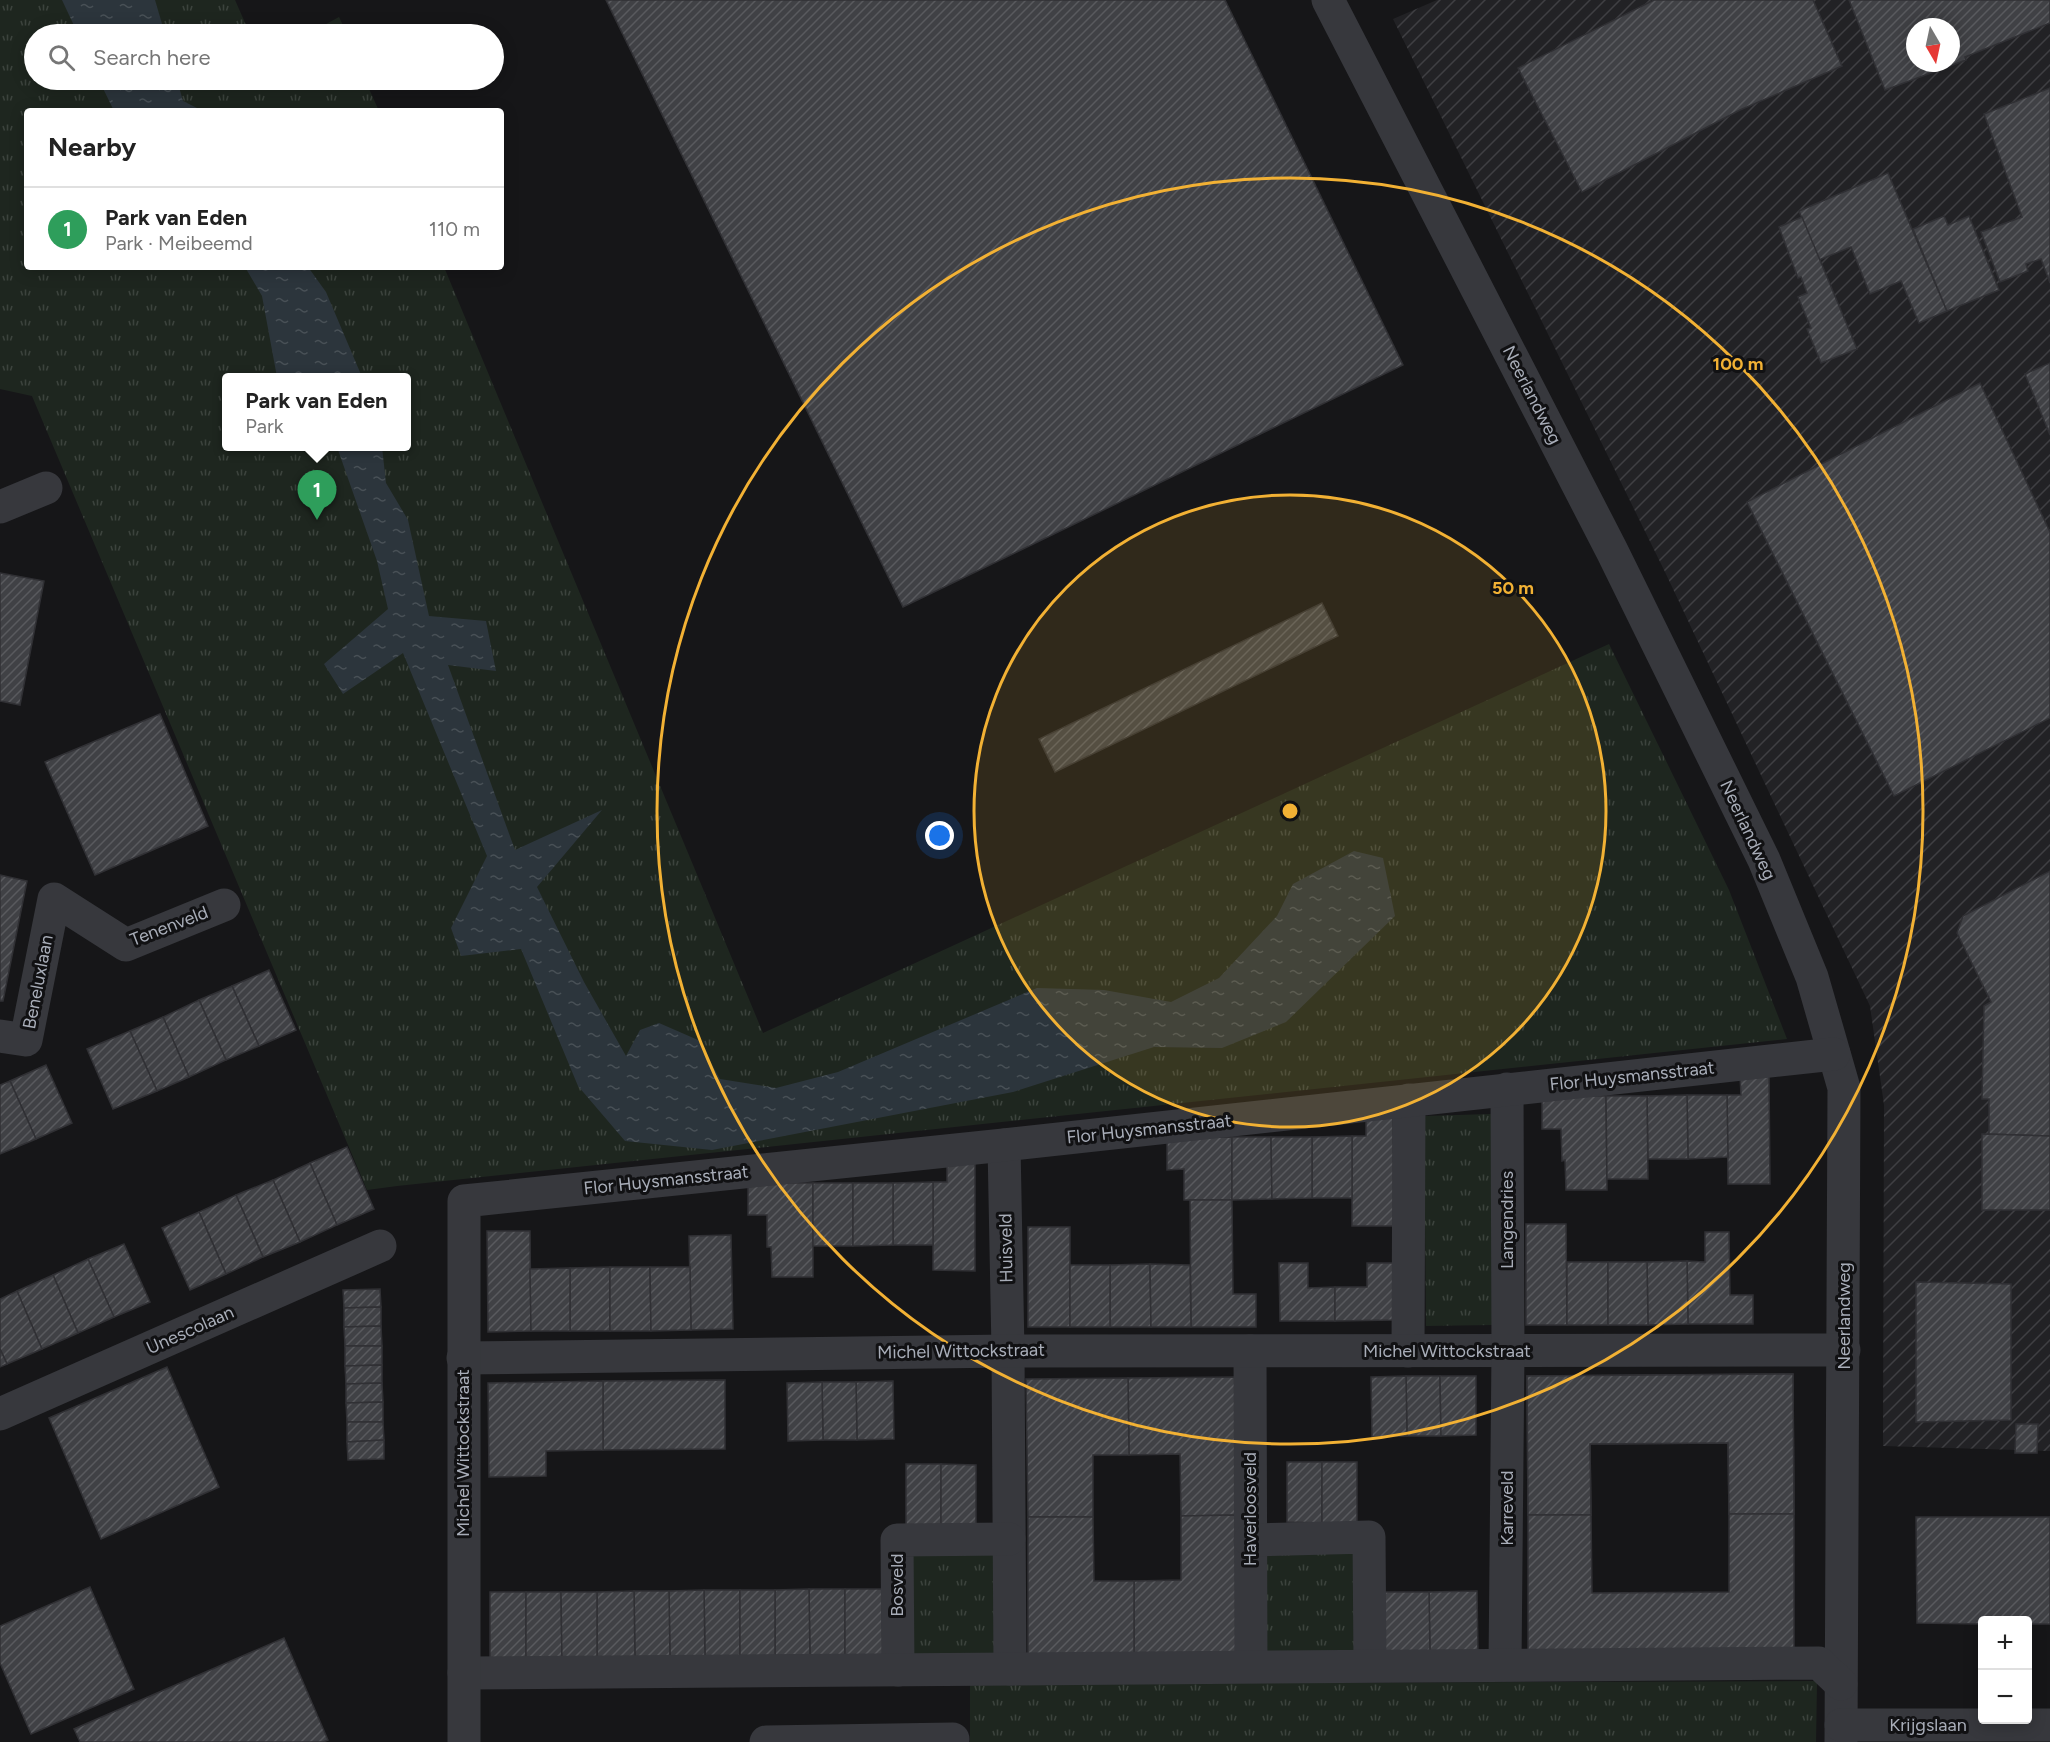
<!DOCTYPE html>
<html lang="en">
<head>
<meta charset="utf-8">
<style>
	:root { --surface:#fff; --page:#f6f6f6; --text:#222; --muted:#767676; --line:#e0e0e0; --accent:#7c3aed }
	body { margin:0; font-family:Figtree,sans-serif; background:var(--page); color:var(--text) }
	.controls { position:absolute; right:18px; bottom:18px; display:grid; overflow:hidden; border-radius:6px; box-shadow:0 3px 15px #0003 }
	.controls button { width:54px; height:54px; display:grid; place-items:center; padding:0; border:0; border-bottom:2px solid var(--line); background:var(--surface); color:var(--text); font:30px sans-serif }
	.compass { position:absolute; left:1906px; top:18px; width:54px; height:54px; border-radius:50%; background:var(--surface); box-shadow:0 3px 15px #0003; rotate:171deg }
	.you { position:absolute; left:940px; top:836px; width:21px; height:21px; margin:-15px; border:4px solid #fff; border-radius:50%; background:#1a73e8; box-shadow:0 0 0 9px #1a73e833 }
	.badge { display:grid; place-items:center; width:39px; height:39px; border-radius:50%; background:var(--accent); color:#fff; font-size:20px; font-weight:700 }
	.pin { position:absolute; translate:-50% -50px; filter:drop-shadow(0 2px 3px #0008) }
	.pin::after { content:''; position:absolute; top:32px; width:21px; height:18px; background:inherit; clip-path:polygon(0 0,100% 0,50% 100%) }
	.popup { position:absolute; left:222px; top:373px; width:189px; height:78px; box-sizing:border-box; display:grid; place-content:center; border-radius:6px; background:var(--surface); filter:drop-shadow(0 2px 4px #0005); font-size:20px; white-space:nowrap; color:var(--muted) }
	.popup b { font-size:22px; color:var(--text) }
	.popup::after { content:''; position:absolute; left:50%; top:100%; margin-left:-12px; border:12px solid transparent; border-top-color:var(--surface) }
	.list { margin:0; padding:0; list-style:none }
	h2 { display:flex; justify-content:space-between; align-items:center; height:78px; margin:0; padding:0 24px; font-size:26px }
	h2 small { font-size:20px; font-weight:400; color:var(--muted) }
	.list li { display:grid; grid-template-columns:39px 1fr auto; gap:18px; align-items:center; box-sizing:border-box; height:84px; padding:0 24px; border-top:2px solid var(--line) }
	.list b { display:block; font-size:22px; white-space:nowrap }
	.list p { margin:0; font-size:20px; white-space:nowrap; color:var(--muted) }
	.list em { font-size:20px; font-style:normal; color:var(--muted) }
	.icon { flex:none; width:33px; height:33px; fill:none; stroke:currentColor; stroke-width:2; stroke-linecap:round; stroke-linejoin:round }
	.map { position:relative; flex:none; width:2050px; height:1742px; overflow:hidden }
	.search { position:absolute; background:var(--surface); box-shadow:0 3px 15px #0003; left:24px; top:24px; width:480px; height:66px; display:flex; align-items:center; gap:15px; box-sizing:border-box; padding:0 21px; border-radius:33px; color:var(--muted); font-size:22px }
	.panel { position:absolute; background:var(--surface); box-shadow:0 3px 15px #0003; left:24px; top:108px; width:480px; height:162px; border-radius:6px }
	.map>svg:first-child { display:block }
	.industrial { fill:url(#industrial-furrows); fill-rule:evenodd }
	.grass { fill:url(#grass-tufts); fill-rule:evenodd }
	.water { fill:url(#water-ripples) }
	.building { fill:url(#building-hatch); stroke:#303034; stroke-width:1.5; fill-rule:evenodd }
	.lines { fill:none; stroke-linecap:round; stroke-linejoin:round }
	.minor { stroke:#37383d; stroke-width:33 }
	.ring { fill:none; stroke:#f2b134; stroke-width:3 }
	.labels { text-anchor:middle; dominant-baseline:central; stroke-width:6; stroke-linejoin:round; paint-order:stroke }
	.street-label { font-size:18px; fill:#a8adb8; stroke:#111113 }
	.centre { fill:#f2b134; stroke:#111113; stroke-width:3 }
	.ring-label { font-size:18px; text-anchor:middle; font-weight:bold; fill:#f2b134; stroke:#111113; stroke-width:6; stroke-linejoin:round; paint-order:stroke }
</style>
</head>
<body>
<div class="map">
<svg width="2050" height="1742" viewBox="0 0 2050 1742">
	<defs>
		<pattern id="industrial-furrows" width="10" height="10" patternUnits="userSpaceOnUse" patternTransform="scale(1.5)"><rect width="10" height="10" fill="#222225"/><path d="M-1 1l2-2M0 10L10 0M9 11l2-2" fill="none" stroke="#3f3f43"/></pattern>
		<pattern id="grass-tufts" width="24" height="20" patternUnits="userSpaceOnUse" patternTransform="scale(1.5)"><rect width="24" height="20" fill="#1e261f"/><path d="M3 7l-1-3M5 7V3M7 7l1-3M15 17l-1-3M17 17v-4M19 17l1-3" fill="none" stroke="#3c433d"/></pattern>
		<pattern id="water-ripples" width="26" height="14" patternUnits="userSpaceOnUse" patternTransform="scale(1.5)"><rect width="26" height="14" fill="#2c353c"/><path d="M2 4q2-2 4 0t4 0M15 11q2-2 4 0t4 0" fill="none" stroke="#485056"/></pattern>
		<pattern id="building-hatch" width="6" height="6" patternUnits="userSpaceOnUse" patternTransform="scale(1.5)"><rect width="6" height="6" fill="#404145"/><path d="M-1 1l2-2M0 6l6-6M5 7l2-2" fill="none" stroke="#595a5e"/></pattern>
	</defs>
	<rect width="100%" height="100%" fill="#161618"/>
	<path class="industrial" d="M 1437,0 L 2050,0 L 2050,1451 L 1883,1446 L 1884,1105 L 1870,1006 L 1665,572 L 1393,19 ZM 1915,27 L 1951,27 L 1951,63 L 1915,63 Z"/>
	<g class="grass">
		<path d="M 0,0 L 235,0 L 250,34 L 34,34 L 34,80 L 365,80 L 379,111 L 27,111 L 27,267 L 444,267 L 763,1033 L 1609,644 L 1729,890 L 1787,1039 L 397,1186 L 367,1190 L 32,396 L 0,389 ZM 227,378 L 407,378 L 407,446 L 227,446 Z"/>
		<path d="M 339,17 L 347,34 L 308,34 Z"/>
		<path d="M 1491,1114 L 1492,1325 L 1426,1326 L 1424,1116 Z"/>
		<path d="M 1354,1552 L 1355,1654 L 1265,1656 L 1264,1553 Z"/>
		<path d="M 1000,1553 L 1000,1657 L 910,1658 L 910,1554 Z"/>
		<path d="M 1817,1681 L 1816,1742 L 970,1742 L 970,1684 Z"/>
	</g>
	<g class="water">
		<path d="M 62,0 L 155,0 L 165,34 L 78,34 Z"/>
		<path d="M 99,80 L 177,80 L 183,101 L 203,111 L 114,111 Z"/>
		<path d="M 245,267 L 308,267 L 326,292 L 362,377 L 277,377 L 262,296 Z"/>
		<path d="M 337,447 L 382,447 L 386,483 L 408,520 L 429,616 L 486,621 L 496,671 L 448,665 L 515,850 L 602,810 L 537,887 L 584,982 L 626,1056 L 640,1030 L 659,1023 L 698,1040 L 720,1079 L 776,1088 L 838,1072 L 1037,988 L 1104,990 L 1171,1002 L 1219,978 L 1277,916 L 1293,884 L 1354,851 L 1383,858 L 1395,916 L 1286,1022 L 1222,1048 L 1154,1047 L 1013,1092 L 712,1150 L 625,1141 L 578,1086 L 521,949 L 461,956 L 451,928 L 487,856 L 403,653 L 343,694 L 324,664 L 388,609 L 377,561 Z"/>
	</g>
	<g class="building">
		<path d="M 606,0 L 1225,0 L 1403,365 L 903,607 Z"/>
		<path d="M 1654,0 L 1813,0 L 1842,66 L 1740,110 L 1582,192 L 1518,68 Z"/>
		<path d="M 1849,0 L 2050,0 L 2050,23 L 1965,57 L 1966,60 L 1885,90 ZM 1915,27 L 1951,27 L 1951,63 L 1915,63 Z"/>
		<path d="M 2050,88 L 2050,283 L 2041,259 L 2026,264 L 2028,271 L 2000,282 L 1981,232 L 2022,217 L 1984,114 Z"/>
		<path d="M 1888,173 L 1947,311 L 1919,323 L 1901,281 L 1870,294 L 1851,247 L 1819,260 L 1799,211 Z"/>
		<path d="M 1944,216 L 1948,225 L 1969,216 L 1999,290 L 1947,311 L 1913,229 Z"/>
		<path d="M 1802,217 L 1857,349 L 1821,363 L 1807,329 L 1811,328 L 1798,297 L 1807,293 L 1801,277 L 1798,278 L 1779,227 Z"/>
		<path d="M 2050,363 L 2050,435 L 2025,374 Z"/>
		<path d="M 1980,383 L 2050,532 L 2050,718 L 1894,796 L 1747,502 Z"/>
		<path d="M 0,573 L 44,581 L 20,705 L 0,701 Z"/>
		<path d="M 1322,603 L 1338,636 L 1055,772 L 1039,739 Z"/>
		<path d="M 160,714 L 208,826 L 95,875 L 45,762 Z"/>
		<path d="M 2050,871 L 2050,1136 L 1989,1134 L 1989,1099 L 1982,1099 L 1984,1006 L 1991,1002 L 1957,933 L 1963,916 Z"/>
		<path d="M 0,875 L 27,881 L 3,1001 L 0,1001 Z"/>
		<path d="M 269,970 L 296,1030 L 259,1046 L 232,986 Z"/>
		<path d="M 232,986 L 259,1046 L 226,1060 L 199,1000 Z"/>
		<path d="M 199,1000 L 226,1060 L 189,1077 L 163,1017 Z"/>
		<path d="M 163,1017 L 189,1077 L 157,1091 L 130,1031 Z"/>
		<path d="M 130,1031 L 157,1091 L 113,1109 L 87,1049 Z"/>
		<path d="M 46,1065 L 72,1123 L 36,1139 L 10,1081 Z"/>
		<path d="M 1769,1075 L 1770,1184 L 1728,1184 L 1727,1095 L 1741,1095 L 1740,1076 Z"/>
		<path d="M 10,1081 L 36,1139 L 0,1154 L 0,1085 Z"/>
		<path d="M 1687,1095 L 1727,1095 L 1728,1157 L 1688,1159 Z"/>
		<path d="M 1687,1095 L 1688,1159 L 1648,1159 L 1647,1096 Z"/>
		<path d="M 1542,1096 L 1606,1096 L 1607,1190 L 1566,1190 L 1565,1160 L 1562,1161 L 1561,1129 L 1542,1129 Z"/>
		<path d="M 1606,1096 L 1647,1096 L 1648,1179 L 1607,1179 Z"/>
		<path d="M 1366,1117 L 1393,1117 L 1394,1226 L 1352,1226 L 1352,1136 L 1366,1136 Z"/>
		<path d="M 1982,1134 L 2050,1136 L 2050,1210 L 1982,1210 Z"/>
		<path d="M 1352,1136 L 1352,1198 L 1312,1198 L 1312,1137 Z"/>
		<path d="M 1232,1137 L 1232,1200 L 1184,1200 L 1184,1169 L 1167,1170 L 1167,1138 Z"/>
		<path d="M 1232,1137 L 1271,1137 L 1272,1199 L 1232,1200 Z"/>
		<path d="M 1271,1137 L 1312,1137 L 1312,1198 L 1272,1199 Z"/>
		<path d="M 347,1147 L 374,1209 L 337,1225 L 310,1163 Z"/>
		<path d="M 947,1162 L 975,1162 L 975,1271 L 933,1270 L 933,1182 L 947,1182 Z"/>
		<path d="M 310,1163 L 337,1225 L 300,1242 L 273,1180 Z"/>
		<path d="M 273,1180 L 300,1242 L 263,1257 L 236,1195 Z"/>
		<path d="M 933,1182 L 933,1245 L 893,1245 L 893,1183 Z"/>
		<path d="M 748,1183 L 813,1183 L 813,1277 L 772,1277 L 771,1247 L 767,1247 L 767,1215 L 748,1215 Z"/>
		<rect x="813" y="1183" width="40" height="63"/>
		<path d="M 853,1183 L 893,1183 L 893,1245 L 853,1246 Z"/>
		<path d="M 236,1195 L 263,1257 L 226,1274 L 199,1212 Z"/>
		<path d="M 1190,1200 L 1232,1200 L 1233,1294 L 1256,1294 L 1256,1327 L 1191,1327 Z"/>
		<path d="M 199,1212 L 226,1274 L 190,1290 L 162,1228 Z"/>
		<path d="M 1526,1224 L 1566,1224 L 1567,1325 L 1526,1325 Z"/>
		<rect x="1028" y="1227" width="42" height="100"/>
		<path d="M 487,1231 L 530,1231 L 531,1331 L 488,1332 Z"/>
		<path d="M 1705,1232 L 1729,1232 L 1730,1295 L 1753,1295 L 1753,1324 L 1688,1324 L 1687,1261 L 1705,1262 Z"/>
		<path d="M 731,1235 L 733,1329 L 691,1330 L 689,1236 Z"/>
		<path d="M 124,1244 L 150,1302 L 114,1317 L 88,1259 Z"/>
		<path d="M 88,1259 L 114,1317 L 78,1333 L 53,1275 Z"/>
		<path d="M 1687,1261 L 1688,1324 L 1648,1325 L 1647,1262 Z"/>
		<rect x="1567" y="1262" width="41" height="63"/>
		<path d="M 1608,1262 L 1647,1262 L 1648,1325 L 1608,1325 Z"/>
		<path d="M 1279,1263 L 1308,1263 L 1308,1288 L 1335,1287 L 1335,1321 L 1280,1321 Z"/>
		<path d="M 1367,1263 L 1394,1263 L 1395,1320 L 1335,1321 L 1335,1287 L 1367,1287 Z"/>
		<path d="M 1150,1264 L 1151,1327 L 1110,1327 L 1110,1265 Z"/>
		<path d="M 1150,1264 L 1190,1265 L 1191,1327 L 1151,1327 Z"/>
		<rect x="1070" y="1265" width="40" height="62"/>
		<path d="M 610,1267 L 610,1331 L 570,1331 L 570,1268 Z"/>
		<path d="M 610,1267 L 650,1267 L 651,1331 L 610,1331 Z"/>
		<path d="M 650,1267 L 690,1267 L 691,1330 L 651,1331 Z"/>
		<path d="M 570,1268 L 570,1331 L 531,1331 L 530,1269 Z"/>
		<path d="M 53,1275 L 78,1333 L 42,1349 L 17,1291 Z"/>
		<path d="M 1916,1282 L 2011,1284 L 2011,1420 L 1916,1422 Z"/>
		<path d="M 380,1289 L 381,1307 L 344,1308 L 343,1290 Z"/>
		<path d="M 17,1291 L 42,1349 L 7,1364 L 0,1349 L 0,1299 Z"/>
		<path d="M 381,1307 L 381,1326 L 344,1327 L 344,1308 Z"/>
		<path d="M 381,1326 L 382,1346 L 345,1346 L 344,1327 Z"/>
		<path d="M 345,1346 L 382,1346 L 382,1365 L 345,1366 Z"/>
		<path d="M 0,1349 L 7,1364 L 0,1367 Z"/>
		<path d="M 382,1365 L 382,1383 L 346,1384 L 345,1366 Z"/>
		<path d="M 167,1367 L 219,1487 L 101,1539 L 49,1418 Z"/>
		<path d="M 1793,1374 L 1794,1514 L 1729,1514 L 1728,1443 L 1590,1444 L 1591,1515 L 1528,1515 L 1527,1376 Z"/>
		<path d="M 1793,1374 L 1794,1514 L 1729,1514 L 1728,1443 L 1590,1444 L 1591,1515 L 1528,1515 L 1527,1376 Z"/>
		<path d="M 1406,1376 L 1440,1376 L 1441,1436 L 1407,1436 Z"/>
		<path d="M 1406,1376 L 1407,1436 L 1372,1437 L 1371,1377 Z"/>
		<path d="M 1440,1376 L 1476,1376 L 1476,1435 L 1441,1436 Z"/>
		<path d="M 1235,1377 L 1236,1515 L 1181,1516 L 1180,1454 L 1129,1455 L 1128,1378 Z"/>
		<path d="M 1128,1378 L 1129,1455 L 1093,1455 L 1093,1517 L 1028,1517 L 1026,1379 Z"/>
		<path d="M 725,1380 L 725,1449 L 603,1450 L 603,1381 Z"/>
		<path d="M 603,1381 L 603,1450 L 546,1451 L 546,1476 L 489,1477 L 488,1383 Z"/>
		<path d="M 893,1381 L 894,1439 L 857,1440 L 856,1382 Z"/>
		<path d="M 822,1382 L 856,1382 L 857,1440 L 823,1440 Z"/>
		<path d="M 822,1382 L 823,1440 L 788,1441 L 787,1383 Z"/>
		<path d="M 382,1383 L 383,1402 L 346,1403 L 346,1384 Z"/>
		<path d="M 383,1402 L 383,1422 L 347,1422 L 346,1403 Z"/>
		<path d="M 347,1422 L 383,1422 L 384,1440 L 347,1442 Z"/>
		<path d="M 2016,1424 L 2038,1424 L 2037,1453 L 2015,1453 Z"/>
		<path d="M 384,1440 L 384,1459 L 348,1460 L 347,1442 Z"/>
		<path d="M 1287,1462 L 1322,1462 L 1322,1523 L 1287,1522 Z"/>
		<rect x="1322" y="1462" width="35" height="61"/>
		<rect x="906" y="1464" width="35" height="61"/>
		<path d="M 941,1464 L 976,1465 L 976,1525 L 941,1525 Z"/>
		<path d="M 1729,1514 L 1794,1514 L 1794,1652 L 1528,1653 L 1528,1515 L 1591,1515 L 1592,1593 L 1729,1592 Z"/>
		<path d="M 1236,1515 L 1237,1656 L 1134,1656 L 1134,1581 L 1181,1580 L 1181,1516 Z"/>
		<path d="M 1028,1517 L 1093,1517 L 1094,1581 L 1134,1581 L 1134,1656 L 1028,1657 Z"/>
		<path d="M 1916,1517 L 2050,1517 L 2050,1624 L 2028,1624 L 2028,1620 L 1982,1620 L 1982,1624 L 1917,1623 Z"/>
		<path d="M 90,1587 L 134,1689 L 31,1734 L 0,1663 L 0,1626 Z"/>
		<path d="M 809,1589 L 845,1589 L 845,1659 L 810,1658 Z"/>
		<path d="M 809,1589 L 810,1658 L 775,1659 L 775,1590 Z"/>
		<path d="M 845,1589 L 882,1589 L 883,1658 L 845,1659 Z"/>
		<path d="M 704,1590 L 740,1590 L 740,1659 L 705,1659 Z"/>
		<path d="M 704,1590 L 705,1659 L 670,1660 L 669,1591 Z"/>
		<rect x="740" y="1590" width="35" height="69"/>
		<path d="M 634,1591 L 669,1591 L 670,1660 L 635,1660 Z"/>
		<path d="M 634,1591 L 635,1660 L 597,1660 L 597,1592 Z"/>
		<path d="M 1477,1591 L 1478,1654 L 1430,1654 L 1429,1592 Z"/>
		<rect x="490" y="1592" width="36" height="69"/>
		<path d="M 526,1592 L 561,1592 L 562,1661 L 526,1661 Z"/>
		<path d="M 561,1592 L 597,1592 L 597,1660 L 562,1661 Z"/>
		<path d="M 1382,1592 L 1429,1592 L 1430,1654 L 1383,1655 Z"/>
		<path d="M 284,1638 L 328,1740 L 323,1742 L 80,1742 L 74,1729 Z"/>
	</g>
	<g class="lines">
		<g class="minor">
			<path d="M 1328,0 L 1612,551 L 1764,860 L 1812,977 L 1844,1088 L 1841,1742"/>
			<path d="M 0,507 L 46,488"/>
			<path d="M 0,1036 L 26,1040 L 54,899 L 126,945 L 224,905"/>
			<path d="M 1004,1145 L 1008,1351 L 1010,1669"/>
			<path d="M 1250,1351 L 1251,1666"/>
			<path d="M 1408,1351 L 1409,1100"/>
			<path d="M 463,1358 L 1008,1351 L 1844,1350"/>
			<path d="M 0,1414 L 380,1246"/>
			<path d="M 1250,1540 L 1369,1537 L 1370,1665"/>
			<path d="M 1505,1664 L 1508,1351 L 1507,1089"/>
			<path d="M 898,1670 L 897,1540 L 1009,1539"/>
			<path d="M 464,1673 L 1819,1663 L 1841,1684"/>
			<path d="M 1841,1725 L 2050,1725"/>
			<path d="M 464,1742 L 464,1201 L 1004,1145 L 1834,1054"/>
			<path d="M 766,1742 L 953,1739"/>
		</g>
	</g>
	<circle cx="1290" cy="811" r="316" fill="#f2b134" fill-opacity=".12"/>
	<g class="ring">
		<circle cx="1290" cy="811" r="316"/>
		<circle cx="1290" cy="811" r="633"/>
	</g>
	<g class="labels">
		<g class="street-label">
			<text transform="translate(1532 395) rotate(63)">Neerlandweg</text>
			<text transform="translate(1748 830) rotate(65)">Neerlandweg</text>
			<text transform="translate(169 926) rotate(-21)">Tenenveld</text>
			<text transform="translate(38 982) rotate(-79)">Beneluxlaan</text>
			<text transform="translate(1632 1076) rotate(-6)">Flor Huysmansstraat</text>
			<text transform="translate(1149 1129) rotate(-6)">Flor Huysmansstraat</text>
			<text transform="translate(666 1180) rotate(-6)">Flor Huysmansstraat</text>
			<text transform="translate(1507 1220) rotate(-90)">Langendries</text>
			<text transform="translate(1006 1248) rotate(-91)">Huisveld</text>
			<text transform="translate(1844 1316) rotate(-90)">Neerlandweg</text>
			<text transform="translate(190 1330) rotate(-24)">Unescolaan</text>
			<text transform="translate(961 1351) rotate(-1)">Michel Wittockstraat</text>
			<text x="1447" y="1351">Michel Wittockstraat</text>
			<text transform="translate(463 1453) rotate(-90)">Michel Wittockstraat</text>
			<text transform="translate(1507 1508) rotate(-90)">Karreveld</text>
			<text transform="translate(1250 1509) rotate(-90)">Haverloosveld</text>
			<text transform="translate(897 1585) rotate(-90)">Bosveld</text>
			<text x="1928" y="1725">Krijgslaan</text>
		</g>
	</g>
	<circle cx="1290" cy="811" r="9" class="centre"/>
	<g class="ring-label">
		<text x="1738" y="370">100 m</text>
		<text x="1513" y="594">50 m</text>
	</g>
</svg>
<div class="controls">
<button>+</button>
<button>−</button>
</div>
<svg class="compass" viewBox="-18 -18 36 36"><path d="M0-13l5 13h-10z" fill="#e53935"/><path d="M0 13l5-13h-10z" fill="#767676"/></svg>
<div class="you"></div>
<div class="pin badge" style="left:317px;top:520px;background:#2e9e5b">1</div>
<div class="popup"><b>Park van Eden</b>Park</div>
<div class="search"><svg class="icon" aria-label="search" viewBox="0 0 24 24"><circle cx="10" cy="10" r="6"/><path d="M15 15l6 6"/></svg>Search here</div>
<section class="panel">
<h2>Nearby<small></small></h2>
<ul class="list">
<li><span class="badge" style="background:#2e9e5b">1</span><div><b>Park van Eden</b><p>Park · Meibeemd</p></div><em>110 m</em></li>
</ul>
</section>
</div>
</body>
</html>
